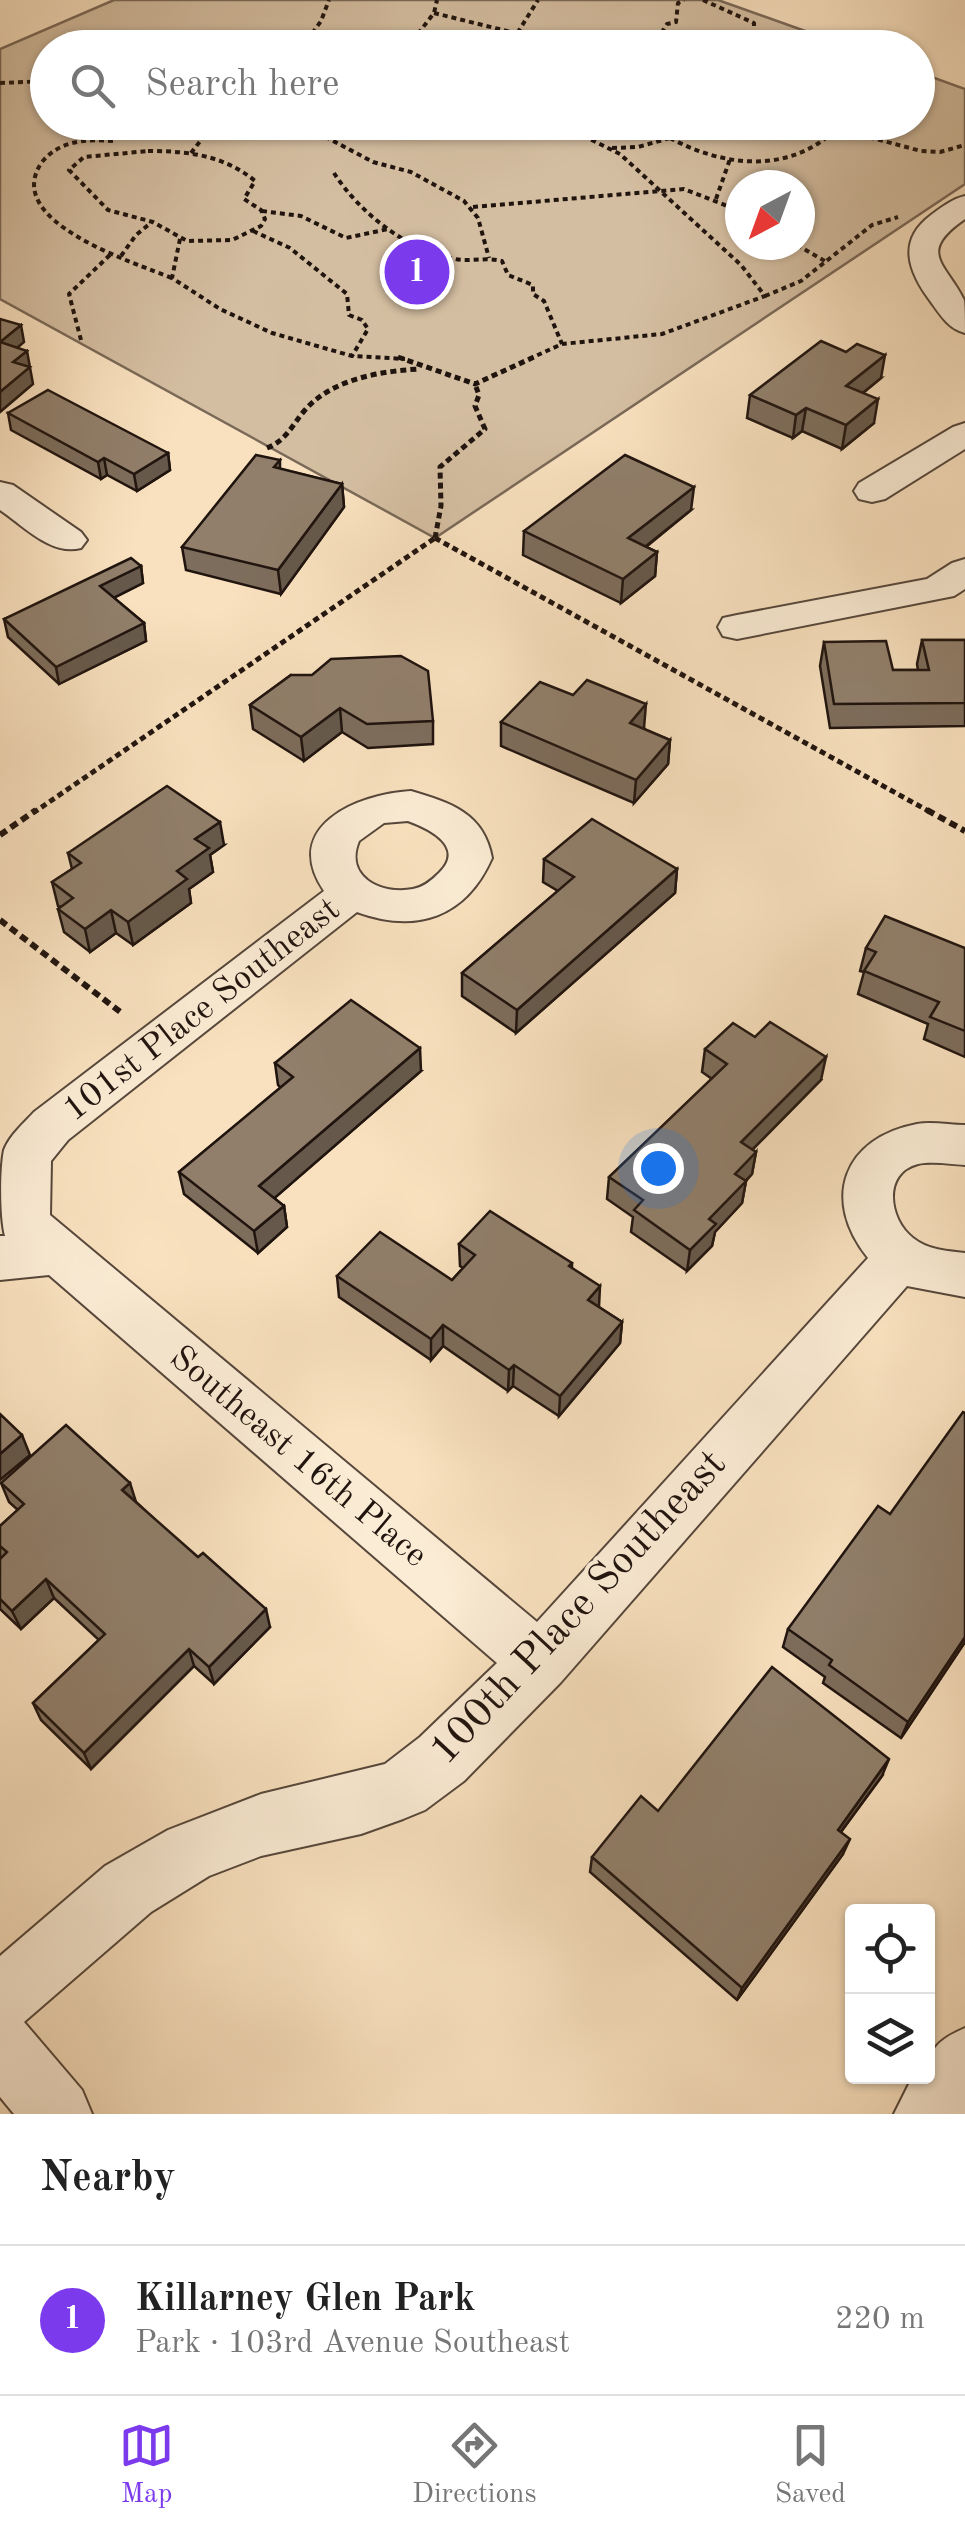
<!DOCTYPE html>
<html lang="en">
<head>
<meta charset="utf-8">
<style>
	:root { --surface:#fff; --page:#f6f6f6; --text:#222; --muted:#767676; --line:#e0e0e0; --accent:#7c3aed }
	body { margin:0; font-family:"Old Standard TT",serif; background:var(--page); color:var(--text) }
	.controls { position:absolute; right:30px; bottom:30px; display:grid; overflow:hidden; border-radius:10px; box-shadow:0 2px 8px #0004 }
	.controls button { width:90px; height:90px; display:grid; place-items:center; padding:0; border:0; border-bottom:2px solid var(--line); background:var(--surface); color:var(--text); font:50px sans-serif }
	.compass { position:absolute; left:725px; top:170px; width:90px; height:90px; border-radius:50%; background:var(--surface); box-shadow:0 2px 8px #0004; rotate:221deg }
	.you { position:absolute; left:658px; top:1168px; width:35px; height:35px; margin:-25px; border:8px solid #fff; border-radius:50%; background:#1a73e8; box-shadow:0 0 0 15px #1a73e833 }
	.badge { display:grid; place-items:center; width:65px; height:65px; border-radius:50%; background:var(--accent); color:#fff; font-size:32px; font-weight:700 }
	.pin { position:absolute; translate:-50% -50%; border:5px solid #fff; box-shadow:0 2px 10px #0006 }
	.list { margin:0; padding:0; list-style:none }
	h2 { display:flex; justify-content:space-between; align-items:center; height:130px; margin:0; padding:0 40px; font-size:42px }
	h2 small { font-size:32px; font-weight:400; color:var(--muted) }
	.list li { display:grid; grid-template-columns:65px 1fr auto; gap:30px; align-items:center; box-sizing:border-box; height:150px; padding:0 40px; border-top:2px solid var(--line) }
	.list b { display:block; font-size:38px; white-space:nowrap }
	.list p { margin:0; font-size:32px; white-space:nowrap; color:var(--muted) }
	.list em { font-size:32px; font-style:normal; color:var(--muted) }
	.icon { flex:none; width:55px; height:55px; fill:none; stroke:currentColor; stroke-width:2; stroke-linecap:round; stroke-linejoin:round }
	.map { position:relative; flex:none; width:965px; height:2114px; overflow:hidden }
	.search { position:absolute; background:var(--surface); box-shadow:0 2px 8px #0004; left:30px; right:30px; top:30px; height:110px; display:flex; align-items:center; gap:25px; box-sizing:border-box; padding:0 35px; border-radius:55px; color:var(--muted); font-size:38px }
	.sheet { height:280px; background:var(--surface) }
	nav { display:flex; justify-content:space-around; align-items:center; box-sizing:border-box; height:140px; border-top:2px solid var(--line); background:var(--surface); font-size:28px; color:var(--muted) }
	nav a { display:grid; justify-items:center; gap:5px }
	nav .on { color:var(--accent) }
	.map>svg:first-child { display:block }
	.green { fill:#d4bea1; stroke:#7a6958; stroke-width:2.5; fill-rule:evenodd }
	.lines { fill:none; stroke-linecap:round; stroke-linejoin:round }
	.minor-casing { stroke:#56473b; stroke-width:4 }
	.path-far2 { stroke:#20140f; stroke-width:4; stroke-dasharray:5 4; stroke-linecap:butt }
	.path-far1 { stroke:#20140f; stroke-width:5; stroke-dasharray:6 4; stroke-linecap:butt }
	.path { stroke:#20140f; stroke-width:6; stroke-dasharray:8 5; stroke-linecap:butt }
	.minor { fill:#fbecd5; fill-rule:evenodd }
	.wall { fill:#7d6d5c; stroke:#20140f; stroke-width:2.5 }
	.shaded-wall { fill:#66594b; stroke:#20140f; stroke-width:2.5 }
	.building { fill:#917f6b; stroke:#20140f; stroke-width:2.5 }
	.labels { text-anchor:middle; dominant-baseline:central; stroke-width:8; stroke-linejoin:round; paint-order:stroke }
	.street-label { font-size:35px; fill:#20140f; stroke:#fbecd5 }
	.near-street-label { font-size:42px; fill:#20140f; stroke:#fbecd5 }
</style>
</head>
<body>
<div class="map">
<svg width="965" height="2114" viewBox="0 0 965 2114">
	<rect width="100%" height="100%" fill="#f9e1bf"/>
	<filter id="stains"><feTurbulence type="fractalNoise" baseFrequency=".002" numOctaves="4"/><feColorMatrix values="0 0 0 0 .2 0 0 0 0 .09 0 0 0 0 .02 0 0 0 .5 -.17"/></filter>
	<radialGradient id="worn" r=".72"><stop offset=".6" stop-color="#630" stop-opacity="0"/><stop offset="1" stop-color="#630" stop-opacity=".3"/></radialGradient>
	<path class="green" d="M 114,0 L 718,0 L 850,47 L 48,48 L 48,122 L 918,122 L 918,72 L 965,89 L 965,184 L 435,538 L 0,299 L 0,49 ZM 740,185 L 800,185 L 800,245 L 740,245 Z"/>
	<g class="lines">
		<defs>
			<g id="minor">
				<path d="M 965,196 L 965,219 C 916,253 946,263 964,300 C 965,309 965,323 965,333 C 949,329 941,316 931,302 C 909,273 896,241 931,215 C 942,207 952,199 965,196 Z"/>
				<path d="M 965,423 L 965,449 L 885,499 L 872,502 L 859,499 L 854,491 L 859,483 L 953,427 Z"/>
				<path d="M 0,482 L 13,485 L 81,532 L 87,540 L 81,548 C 51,556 24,526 0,510 Z"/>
				<path d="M 965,559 L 965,589 L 954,596 L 737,639 L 723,636 L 718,627 L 723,618 L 737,615 L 927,579 L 952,563 Z"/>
				<path d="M 411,791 C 451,803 484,813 492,858 C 466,917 417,934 357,912 L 68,1140 L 51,1161 L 50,1215 L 537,1622 L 868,1258 C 821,1200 843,1138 917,1124 C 932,1121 950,1125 965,1125 L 965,1165 C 950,1164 932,1161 918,1164 C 882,1173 889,1220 913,1238 C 928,1250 947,1251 965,1253 L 965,1297 L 907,1286 L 561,1682 L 464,1781 L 425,1810 L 403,1819 L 361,1834 L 261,1856 L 209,1876 L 151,1912 L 24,2022 L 82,2090 L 92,2114 L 14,2114 L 0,2097 L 0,1956 L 105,1866 L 168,1830 L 261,1794 L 385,1764 L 420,1737 L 497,1663 L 49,1275 L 0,1280 L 0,1236 L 5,1236 C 0,1217 0,1170 4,1150 C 10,1135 23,1124 34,1112 L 324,891 C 280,826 358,794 411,791 ZM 408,821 C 430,829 466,847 439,873 C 432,880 424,887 413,889 C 381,895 344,877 359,841 L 384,823 Z"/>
				<path d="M 965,2028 L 965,2114 L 894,2114 L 913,2076 L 928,2076 C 928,2048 940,2039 965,2028 Z"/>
			</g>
		</defs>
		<use href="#minor" class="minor-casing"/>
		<g class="path-far2">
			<path d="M 703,0 L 754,23 L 754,37 L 762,48"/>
			<path d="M 434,13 L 515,33"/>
			<path d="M 302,48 L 321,21 L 329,0"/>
			<path d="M 407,48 L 434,13 L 437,0"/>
			<path d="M 508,48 L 538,0"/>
			<path d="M 652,48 L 667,24 L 676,22 L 678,3 L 684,0"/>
			<path d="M 0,83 L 48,81"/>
			<path d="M 264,122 L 322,135 L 373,162 L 411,172 L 464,201 L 478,218 L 489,258"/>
			<path d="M 820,122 L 832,133 L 861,135 L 921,151 L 940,152 L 965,145"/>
			<path d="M 322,135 L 335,122"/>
			<path d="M 670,138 C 722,166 785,174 832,133"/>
			<path d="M 670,138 L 672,122"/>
			<path d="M 113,141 C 87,139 60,140 42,162 C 0,222 136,263 172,278"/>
			<path d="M 612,148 L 638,147 L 670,138"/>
			<path d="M 148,151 C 187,151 224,155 255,181 L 244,199 L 261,210 L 265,219 L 261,226 L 232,240 L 187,241 L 153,222 L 108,210 L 69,170 L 84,157 Z"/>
			<path d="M 191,153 L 215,122"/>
			<path d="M 334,173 C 359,212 407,251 455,259 C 470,262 486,257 502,261 L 508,275 L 533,285 L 533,294 L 544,301 L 562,344"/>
			<path d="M 716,199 L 730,159"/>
			<path d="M 473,207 L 684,189 L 740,211"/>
			<path d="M 262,211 L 301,216 L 346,238 L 388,229"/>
			<path d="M 253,231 L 290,248 L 347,294 L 349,315 L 362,320 L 368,329 L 352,356"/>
			<path d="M 180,239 L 172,278 L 220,309 L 272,333 L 352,356 L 405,359"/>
			<path d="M 797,245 L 825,261"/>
			<path d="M 121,256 L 136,235 L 152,222"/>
			<path d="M 765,296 L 801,281 L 872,225 L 898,217"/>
			<path d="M 81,340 L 69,294 L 112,253"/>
			<path d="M 529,359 L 562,344 L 662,334 L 765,296 L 741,265 L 620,154 L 556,122"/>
		</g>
		<g class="path-far1">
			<path d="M 398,357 L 475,384 L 534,357"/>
			<path d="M 267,448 C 287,440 292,425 305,410 C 332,379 381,371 420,369"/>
			<path d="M 435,538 L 932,813"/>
			<path d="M 435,538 L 441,506 L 440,467 L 485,429 L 475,406 L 479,395 L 475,384"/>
			<path d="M 33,813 L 435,538"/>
		</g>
		<g class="path">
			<path d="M 927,810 L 965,831"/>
			<path d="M 0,835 L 36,810"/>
			<path d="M 0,920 L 123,1014"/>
		</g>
		<use href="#minor" class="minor"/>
	</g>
	<g class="wall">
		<path d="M 881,378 L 863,393 L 874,423 L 842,449 L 802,431 L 793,438 L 747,418 L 750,395 Z"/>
		<path d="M 8,413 L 168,453 L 170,470 L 137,491 L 107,475 L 101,479 L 11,430 Z"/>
		<path d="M 280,460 L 280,469 L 342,484 L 344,507 L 281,594 L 186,570 L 182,547 Z"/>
		<path d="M 691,510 L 646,547 L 657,552 L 655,576 L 621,603 L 523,555 L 524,531 Z"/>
		<path d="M 141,566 L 143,583 L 114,598 L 144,623 L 146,641 L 59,684 L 8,637 L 4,619 Z"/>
		<path d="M 922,640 L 965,640 L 965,726 L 830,728 L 820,666 L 824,642 L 893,670 L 918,670 L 917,664 Z"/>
		<path d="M 291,675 L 433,721 L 433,744 L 368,748 L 342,732 L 304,761 L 253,729 L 250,705 Z"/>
		<path d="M 501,722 L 644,728 L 644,729 L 670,740 L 668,764 L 634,803 L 501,746 Z"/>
		<path d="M 224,845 L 210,855 L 213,872 L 189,889 L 191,903 L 133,945 L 116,933 L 90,952 L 64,932 L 58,909 L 61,907 L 58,906 L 52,882 L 72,869 L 68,853 Z"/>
		<path d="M 544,859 L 677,869 L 675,893 L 516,1033 L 462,996 L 462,973 L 558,891 L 543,882 Z"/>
		<path d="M 866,948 L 965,948 L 965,1057 L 924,1039 L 928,1024 L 858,994 L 864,972 L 860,971 Z"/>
		<path d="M 705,1049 L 821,1080 L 752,1150 L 756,1152 L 752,1174 L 746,1181 L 742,1203 L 715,1232 L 712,1246 L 687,1271 L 631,1232 L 633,1217 L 607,1199 L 609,1177 L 712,1079 L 702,1072 Z"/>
		<path d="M 275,1063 L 421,1071 L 274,1198 L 284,1206 L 287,1227 L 258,1253 L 184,1194 L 179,1172 L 281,1088 L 278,1085 Z"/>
		<path d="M 459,1244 L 572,1263 L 572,1268 L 599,1307 L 622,1322 L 620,1343 L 559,1416 L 513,1386 L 508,1391 L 443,1346 L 431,1360 L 339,1297 L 337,1276 L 452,1280 L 463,1268 L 460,1266 Z"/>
		<path d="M 1,1483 L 135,1501 L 270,1627 L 214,1684 L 194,1666 L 91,1769 L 41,1720 L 33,1703 L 99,1640 L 54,1598 L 21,1629 L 0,1609 L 0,1526 L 18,1510 L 9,1502 Z"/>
		<path d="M 788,1629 L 965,1642 L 901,1738 L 823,1683 L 825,1677 L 783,1647 Z"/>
		<path d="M 882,1776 L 841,1832 L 843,1854 L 737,2000 L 590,1872 L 592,1857 L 658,1811 Z"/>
	</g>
	<g class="shaded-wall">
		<path d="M 21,325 L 24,342 L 4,359 L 0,342 Z"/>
		<path d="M 27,351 L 33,384 L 0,412 L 0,392 L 13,362 Z"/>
		<path d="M 885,355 L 881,378 L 843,409 L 846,386 Z"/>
		<path d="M 878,399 L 874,423 L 842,449 L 846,425 Z"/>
		<path d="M 806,408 L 802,431 L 793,438 L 796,415 Z"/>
		<path d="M 168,453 L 170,470 L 137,491 L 134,474 Z"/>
		<path d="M 104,458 L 107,475 L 101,479 L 98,462 Z"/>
		<path d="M 342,484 L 344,507 L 281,594 L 278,570 Z"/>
		<path d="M 694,487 L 691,510 L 626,562 L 628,538 Z"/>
		<path d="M 657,552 L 655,576 L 621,603 L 623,579 Z"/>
		<path d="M 141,566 L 143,583 L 103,603 L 100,586 Z"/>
		<path d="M 144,623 L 146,641 L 59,684 L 56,667 Z"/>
		<path d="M 646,704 L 644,728 L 628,747 L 630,723 Z"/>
		<path d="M 340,708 L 342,732 L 304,761 L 301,737 Z"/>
		<path d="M 670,740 L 668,764 L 634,803 L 636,780 Z"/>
		<path d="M 220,822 L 224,845 L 210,855 L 213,872 L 189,889 L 191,903 L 133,945 L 128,922 L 177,871 L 195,839 Z"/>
		<path d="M 677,869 L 675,893 L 516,1033 L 517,1010 Z"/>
		<path d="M 111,910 L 116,933 L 90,952 L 85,929 Z"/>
		<path d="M 420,1048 L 421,1071 L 263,1208 L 259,1186 Z"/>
		<path d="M 826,1057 L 821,1080 L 737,1165 L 741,1142 Z"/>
		<path d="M 756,1152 L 752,1174 L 731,1196 L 735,1174 Z"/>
		<path d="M 746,1181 L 742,1203 L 715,1232 L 712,1246 L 687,1271 L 690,1250 L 709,1219 Z"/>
		<path d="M 284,1206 L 287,1227 L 258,1253 L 254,1231 Z"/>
		<path d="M 600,1286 L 599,1307 L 588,1300 Z"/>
		<path d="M 622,1322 L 620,1343 L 559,1416 L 560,1396 Z"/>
		<path d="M 443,1325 L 443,1346 L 431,1360 L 431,1339 Z"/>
		<path d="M 514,1365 L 513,1386 L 508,1391 L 509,1370 Z"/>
		<path d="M 22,1435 L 30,1455 L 0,1480 L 0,1454 Z"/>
		<path d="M 130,1483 L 136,1502 L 122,1490 Z"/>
		<path d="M 46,1579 L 54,1598 L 21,1629 L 12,1611 Z"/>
		<path d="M 266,1609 L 270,1627 L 214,1684 L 209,1667 Z"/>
		<path d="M 965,1637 L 965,1642 L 901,1738 L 908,1722 Z"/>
		<path d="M 189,1649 L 194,1666 L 91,1769 L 84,1753 Z"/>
		<path d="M 889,1759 L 882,1776 L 831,1845 L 838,1830 Z"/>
		<path d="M 850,1839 L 843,1854 L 737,2000 L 742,1988 Z"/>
	</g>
	<g class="building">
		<path d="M 0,319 L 21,325 L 0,342 L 27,351 L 13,362 L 30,367 L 0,392 Z"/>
		<path d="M 821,341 L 846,352 L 857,344 L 885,355 L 846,386 L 878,399 L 846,425 L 806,408 L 796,415 L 750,395 Z"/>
		<path d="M 48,390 L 168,453 L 134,474 L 104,458 L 98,462 L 8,413 Z"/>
		<path d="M 256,455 L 280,460 L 274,467 L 342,484 L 278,570 L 182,547 Z"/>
		<path d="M 625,455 L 694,487 L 628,538 L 657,552 L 623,579 L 524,531 Z"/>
		<path d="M 131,558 L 141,566 L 100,586 L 144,623 L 56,667 L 4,619 Z"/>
		<path d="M 922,640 L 965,640 L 965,703 L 834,704 L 824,642 L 886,641 L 893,670 L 929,670 Z"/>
		<path d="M 401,656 L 428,671 L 433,721 L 367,724 L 340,708 L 301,737 L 250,705 L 291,675 L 312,675 L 331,659 Z"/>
		<path d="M 587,680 L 646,704 L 630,723 L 670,740 L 636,780 L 501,722 L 540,682 L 573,695 Z"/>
		<path d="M 167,786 L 220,822 L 195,839 L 209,848 L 177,871 L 187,879 L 128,922 L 111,910 L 85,929 L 58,909 L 73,898 L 52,882 L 81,863 L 68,853 Z"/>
		<path d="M 592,819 L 677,869 L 517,1010 L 462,973 L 574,877 L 544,859 Z"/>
		<path d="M 885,916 L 965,948 L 965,1031 L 930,1017 L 939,1002 L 864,971 L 876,952 L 866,948 Z"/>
		<path d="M 351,1000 L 420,1048 L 259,1186 L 284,1206 L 254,1231 L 179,1172 L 293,1077 L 275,1063 Z"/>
		<path d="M 770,1022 L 826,1057 L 741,1142 L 756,1152 L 735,1174 L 746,1181 L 709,1219 L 716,1224 L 690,1250 L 634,1210 L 643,1200 L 609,1177 L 727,1064 L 705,1049 L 733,1023 L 755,1037 Z"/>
		<path d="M 490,1211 L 572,1263 L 569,1266 L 600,1286 L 588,1300 L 622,1322 L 560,1396 L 514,1365 L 509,1370 L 443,1325 L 431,1339 L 337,1276 L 380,1232 L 452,1280 L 475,1255 L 459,1244 Z"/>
		<path d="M 963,1412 L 965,1413 L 965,1637 L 908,1722 L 829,1665 L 832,1660 L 788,1629 L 878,1506 L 890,1514 Z"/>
		<path d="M 0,1414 L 22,1435 L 0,1454 Z"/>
		<path d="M 66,1425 L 130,1483 L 122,1490 L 198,1557 L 203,1553 L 266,1609 L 209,1667 L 189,1649 L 84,1753 L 33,1703 L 105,1634 L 46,1579 L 12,1611 L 0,1599 L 0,1559 L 7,1552 L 0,1546 L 0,1526 L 24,1504 L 1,1483 Z"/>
		<path d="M 772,1667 L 889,1759 L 838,1830 L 850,1839 L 742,1988 L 592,1857 L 641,1796 L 658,1811 Z"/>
	</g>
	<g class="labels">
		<g class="street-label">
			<text transform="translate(202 1010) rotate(-38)">101st Place Southeast</text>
			<text transform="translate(298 1457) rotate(40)">Southeast 16th Place</text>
		</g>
		<g class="near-street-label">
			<text transform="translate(579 1608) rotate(-47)">100th Place Southeast</text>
		</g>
	</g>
	<rect width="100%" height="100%" filter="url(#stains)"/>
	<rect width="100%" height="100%" fill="url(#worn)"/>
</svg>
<div class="controls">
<button><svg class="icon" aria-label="locate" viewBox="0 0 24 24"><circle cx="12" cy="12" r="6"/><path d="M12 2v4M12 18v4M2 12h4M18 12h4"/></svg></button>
<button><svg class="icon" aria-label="layers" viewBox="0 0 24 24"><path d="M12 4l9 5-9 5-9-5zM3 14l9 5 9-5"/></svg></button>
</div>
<svg class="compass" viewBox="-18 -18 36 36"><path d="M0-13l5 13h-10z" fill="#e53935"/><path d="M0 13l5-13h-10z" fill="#767676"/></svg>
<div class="you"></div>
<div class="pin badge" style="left:417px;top:272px">1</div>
<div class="search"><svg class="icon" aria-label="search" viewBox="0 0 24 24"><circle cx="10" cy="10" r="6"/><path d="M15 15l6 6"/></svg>Search here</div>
</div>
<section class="sheet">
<h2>Nearby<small></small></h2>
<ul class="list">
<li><span class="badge">1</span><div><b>Killarney Glen Park</b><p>Park · 103rd Avenue Southeast</p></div><em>220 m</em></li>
</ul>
</section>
<nav>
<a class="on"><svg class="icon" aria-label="map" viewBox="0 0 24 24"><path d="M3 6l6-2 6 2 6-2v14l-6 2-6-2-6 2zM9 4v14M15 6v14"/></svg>Map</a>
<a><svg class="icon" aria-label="directions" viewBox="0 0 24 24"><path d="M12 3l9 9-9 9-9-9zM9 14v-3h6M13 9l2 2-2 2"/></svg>Directions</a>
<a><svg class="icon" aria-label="saved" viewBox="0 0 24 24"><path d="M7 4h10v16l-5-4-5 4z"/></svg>Saved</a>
</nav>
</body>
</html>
